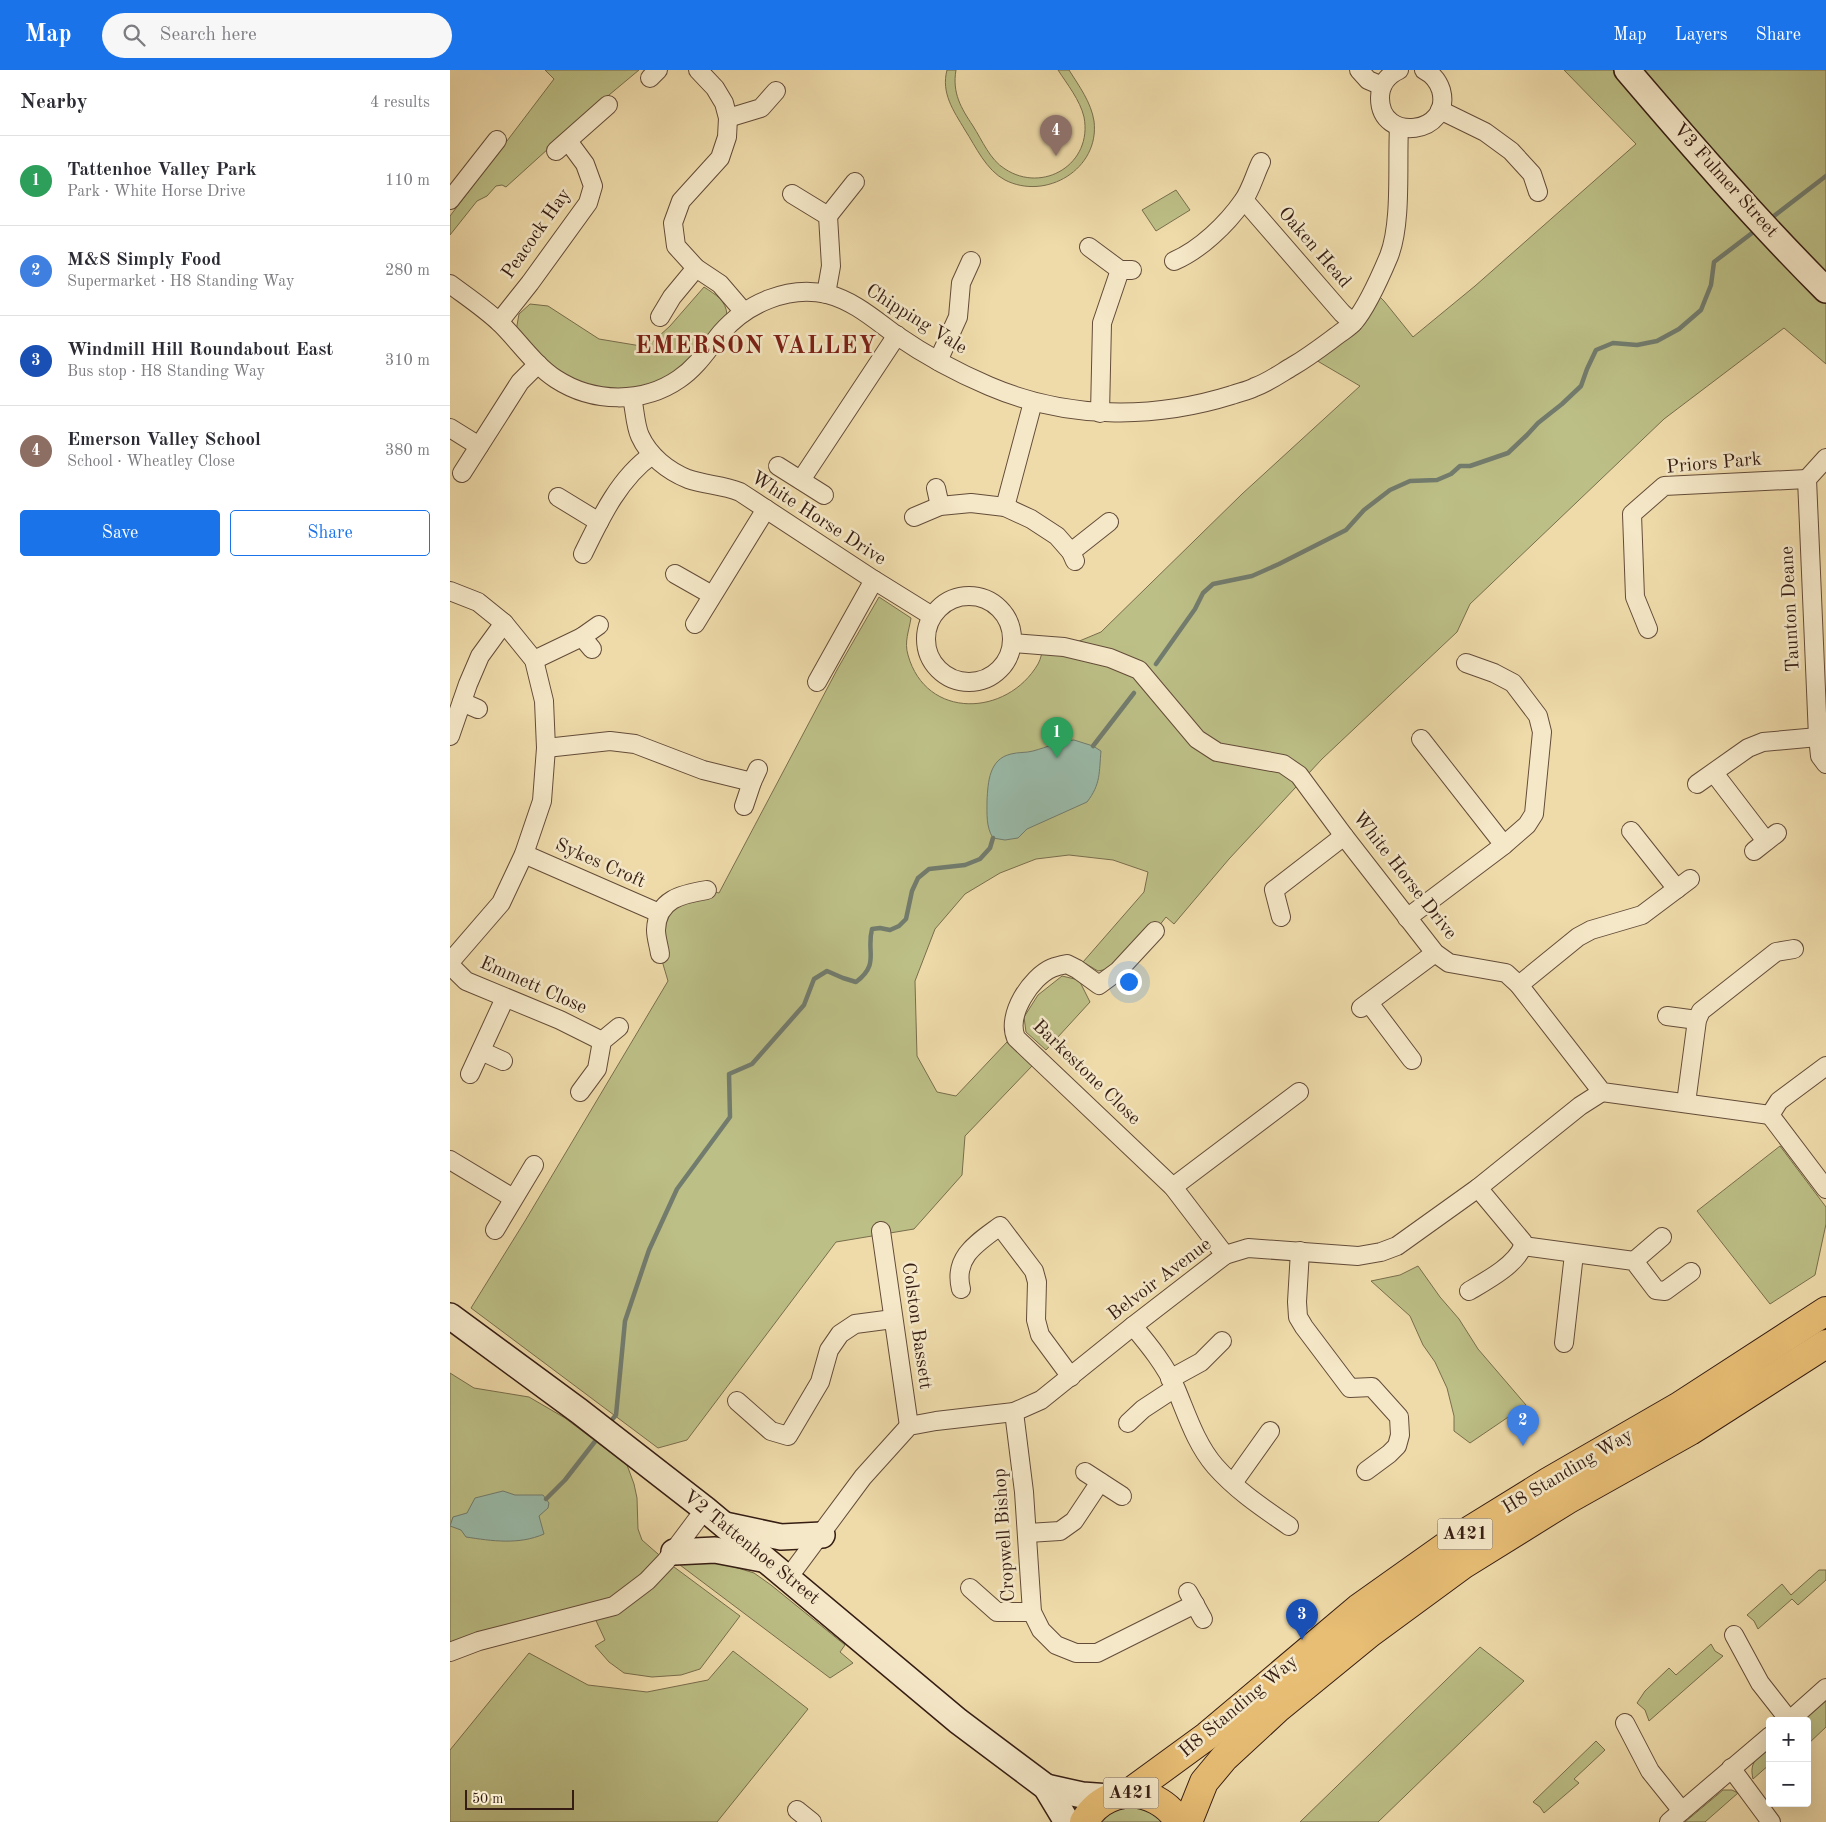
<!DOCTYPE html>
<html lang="en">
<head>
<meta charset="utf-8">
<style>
	:root { --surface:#fff; --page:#f7f7f7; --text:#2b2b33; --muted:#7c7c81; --line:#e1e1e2; --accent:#1a73e8 }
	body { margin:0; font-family:"Old Standard TT",serif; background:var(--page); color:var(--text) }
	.controls { position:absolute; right:15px; bottom:15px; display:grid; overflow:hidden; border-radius:5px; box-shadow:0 5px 20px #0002 }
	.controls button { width:45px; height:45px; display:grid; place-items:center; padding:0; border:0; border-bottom:1px solid var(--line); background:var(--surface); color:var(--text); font:25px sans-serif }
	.scale { position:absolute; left:15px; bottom:12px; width:109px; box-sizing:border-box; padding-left:5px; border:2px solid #361d13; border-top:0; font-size:14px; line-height:18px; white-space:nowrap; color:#361d13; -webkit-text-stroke:4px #f5e8c8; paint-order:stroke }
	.you { position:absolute; left:678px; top:911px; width:18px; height:18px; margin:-12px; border:4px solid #fff; border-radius:50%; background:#1a73e8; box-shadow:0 0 0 8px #1a73e833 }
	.badge { display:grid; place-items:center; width:32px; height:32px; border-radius:50%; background:var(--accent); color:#fff; font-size:16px; font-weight:700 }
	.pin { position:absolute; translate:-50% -41px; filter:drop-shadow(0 1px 2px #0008) }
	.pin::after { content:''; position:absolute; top:26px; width:18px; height:15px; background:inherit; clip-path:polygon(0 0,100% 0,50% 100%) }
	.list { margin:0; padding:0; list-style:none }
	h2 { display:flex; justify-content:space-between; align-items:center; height:65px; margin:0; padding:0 20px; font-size:21px }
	h2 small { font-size:16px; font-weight:400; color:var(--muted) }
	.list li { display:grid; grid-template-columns:32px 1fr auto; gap:15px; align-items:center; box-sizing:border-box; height:90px; padding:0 20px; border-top:1px solid var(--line) }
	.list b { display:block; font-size:19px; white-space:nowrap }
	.list p { margin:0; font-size:16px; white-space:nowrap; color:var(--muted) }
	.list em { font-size:16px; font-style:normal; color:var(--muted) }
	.actions { display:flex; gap:10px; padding:15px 20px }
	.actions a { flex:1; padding:11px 0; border:1px solid var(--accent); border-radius:5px; text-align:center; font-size:18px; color:var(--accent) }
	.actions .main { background:var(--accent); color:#fff }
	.icon { flex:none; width:28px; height:28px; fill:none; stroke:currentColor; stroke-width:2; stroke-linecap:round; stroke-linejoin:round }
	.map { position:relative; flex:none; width:1376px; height:1752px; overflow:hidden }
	header { display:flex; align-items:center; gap:30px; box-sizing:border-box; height:70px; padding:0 25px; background:var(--accent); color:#fff }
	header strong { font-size:24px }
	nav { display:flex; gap:28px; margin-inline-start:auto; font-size:18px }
	.search { width:350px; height:45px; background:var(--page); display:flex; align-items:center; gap:12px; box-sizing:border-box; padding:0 18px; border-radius:28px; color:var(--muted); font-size:19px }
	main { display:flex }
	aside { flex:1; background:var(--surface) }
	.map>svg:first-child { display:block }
	.green { fill:#bcbf86; stroke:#796e4c }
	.water { fill:#9abbaa; stroke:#727c6e }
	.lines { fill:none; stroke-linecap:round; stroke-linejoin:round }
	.stream { stroke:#727c6e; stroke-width:4.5 }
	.street-casing { stroke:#644c39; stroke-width:20 }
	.secondary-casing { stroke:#361d13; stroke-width:28 }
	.highway-casing { stroke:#361d13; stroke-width:30 }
	.street { stroke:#f5e8c8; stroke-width:18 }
	.secondary { stroke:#f5e8c8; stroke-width:25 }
	.highway { stroke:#e8be75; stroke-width:28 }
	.labels { text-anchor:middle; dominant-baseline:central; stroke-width:5; stroke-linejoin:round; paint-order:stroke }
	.shield { fill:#f5e8c8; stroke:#6f5a49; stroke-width:1 }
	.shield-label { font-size:18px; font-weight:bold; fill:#361d13 }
	.street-label { font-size:19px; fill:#361d13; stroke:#f5e8c8 }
	.district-label { font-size:24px; font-weight:bold; letter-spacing:1px; fill:#7a1f14; stroke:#f5e8c8 }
</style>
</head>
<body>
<header>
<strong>Map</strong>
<div class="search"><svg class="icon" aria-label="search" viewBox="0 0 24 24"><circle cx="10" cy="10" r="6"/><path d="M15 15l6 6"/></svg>Search here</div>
<nav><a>Map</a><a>Layers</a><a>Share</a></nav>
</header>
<main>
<aside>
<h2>Nearby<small>4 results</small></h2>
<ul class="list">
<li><span class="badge" style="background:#2e9e5b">1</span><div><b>Tattenhoe Valley Park</b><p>Park · White Horse Drive</p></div><em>110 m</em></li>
<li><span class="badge" style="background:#3f7fe0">2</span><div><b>M&amp;S Simply Food</b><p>Supermarket · H8 Standing Way</p></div><em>280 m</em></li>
<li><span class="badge" style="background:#1a4fb4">3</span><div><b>Windmill Hill Roundabout East</b><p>Bus stop · H8 Standing Way</p></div><em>310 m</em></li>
<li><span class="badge" style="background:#8d6e63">4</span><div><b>Emerson Valley School</b><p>School · Wheatley Close</p></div><em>380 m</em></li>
</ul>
<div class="actions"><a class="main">Save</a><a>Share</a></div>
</aside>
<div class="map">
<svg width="1376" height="1752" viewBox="0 0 1376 1752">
	<rect width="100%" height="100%" fill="#efdbaa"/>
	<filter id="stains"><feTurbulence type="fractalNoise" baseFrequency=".004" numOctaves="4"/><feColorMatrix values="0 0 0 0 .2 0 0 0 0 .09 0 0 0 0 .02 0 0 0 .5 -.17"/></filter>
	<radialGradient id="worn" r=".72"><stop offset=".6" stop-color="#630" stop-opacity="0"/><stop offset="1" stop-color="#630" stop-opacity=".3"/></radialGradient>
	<g class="green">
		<path d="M 95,0 L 189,0 L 141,40 L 56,117 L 52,115 L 46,116 L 37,126 L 27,131 L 0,165 L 0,146 L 104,9 Z"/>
		<path d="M 497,0 L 506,0 C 502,23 511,38 523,56 C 532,70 540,90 555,99 C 593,124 643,94 634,47 C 630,30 617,14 608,0 L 619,0 C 629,16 641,32 644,51 C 650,99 596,131 555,110 C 536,100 526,77 515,60 C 503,40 491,23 497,0 Z"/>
		<path d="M 1114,0 L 1376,0 L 1376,294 L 1334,258 L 1214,349 L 1020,534 L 1007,562 L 872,689 L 779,789 L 724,854 L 716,847 L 705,861 L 663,898 L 648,901 L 633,892 L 694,822 L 698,802 L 663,790 L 619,785 L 586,789 L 550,803 L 515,824 L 485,859 L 465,911 L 467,986 L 487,1022 L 506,1026 L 557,972 L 582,996 L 515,1066 L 512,1105 L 464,1159 L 386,1172 L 237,1370 L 208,1378 L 21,1238 L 75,1151 L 218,911 L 210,884 L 209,843 L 257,820 L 269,823 L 388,598 L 429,527 L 461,548 C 459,561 454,572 458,585 C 476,650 557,647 588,594 C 591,589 592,581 594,576 L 615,577 L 651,562 L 792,424 L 910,316 L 859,286 L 923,220 L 934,231 L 963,267 L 1025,216 L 1186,74 Z"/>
		<path d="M 726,120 L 740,140 L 706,161 L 692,140 Z"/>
		<path d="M 254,217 C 266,225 276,230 277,245 L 252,281 L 212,313 L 177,324 L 118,310 L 92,288 L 66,261 L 69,244 L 80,234 L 98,236 L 149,269 L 197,277 L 220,256 Z"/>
		<path d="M 612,906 L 629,910 L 640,932 L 596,980 L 576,962 L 574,947 L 588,925 Z"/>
		<path d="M 1330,1076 L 1376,1137 L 1376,1154 L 1365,1205 L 1320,1234 L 1247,1141 Z"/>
		<path d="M 968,1196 L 990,1227 L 1009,1249 L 1028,1279 L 1076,1335 L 1020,1373 L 1004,1361 L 1004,1346 L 997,1318 L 985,1292 L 973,1275 L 960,1246 L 921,1211 L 950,1205 Z"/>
		<path d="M 0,1303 L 24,1318 L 79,1327 L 115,1348 L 177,1395 L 184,1414 L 187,1428 L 188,1459 L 192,1470 L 216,1491 L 290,1546 L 250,1599 L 231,1605 L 202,1607 L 174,1603 L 159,1592 L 145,1576 L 155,1570 L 142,1542 L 0,1582 Z"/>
		<path d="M 242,1491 L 255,1491 L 278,1495 L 304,1503 L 321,1515 L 395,1575 L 390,1582 L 403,1593 L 380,1608 L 230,1495 Z"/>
		<path d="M 1369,1500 L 1376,1500 L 1376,1510 L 1348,1535 L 1342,1529 L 1308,1559 L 1304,1551 L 1297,1545 L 1332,1514 L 1341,1525 Z"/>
		<path d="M 1261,1574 L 1265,1581 L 1273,1586 L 1199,1651 L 1195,1640 L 1187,1633 L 1195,1621 L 1219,1598 L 1226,1605 Z"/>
		<path d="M 1030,1577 L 1074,1611 L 928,1752 L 850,1752 Z"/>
		<path d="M 283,1581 L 358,1639 L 267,1752 L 0,1752 L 0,1680 L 79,1583 L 138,1615 L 197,1622 L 258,1610 Z"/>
		<path d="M 1376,1629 L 1376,1657 L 1357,1675 L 1357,1651 L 1351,1651 Z"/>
		<path d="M 1146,1671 L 1155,1680 L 1124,1709 L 1129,1713 L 1094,1743 L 1090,1737 L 1083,1732 Z"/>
		<path d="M 1320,1678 L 1320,1694 L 1303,1709 C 1299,1691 1307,1689 1320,1678 Z"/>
		<path d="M 1273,1720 L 1282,1720 L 1288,1723 L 1255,1752 L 1235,1752 Z"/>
		<path d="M 677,1737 C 692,1737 701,1741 712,1752 L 650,1752 L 664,1740 Z"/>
	</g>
	<g class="water">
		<path d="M 624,670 L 643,676 L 651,681 C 649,702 651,714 637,732 L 577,759 L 568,768 L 555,770 L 543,768 C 536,757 537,744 537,731 C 538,712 539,689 561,684 C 568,682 576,683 583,681 C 598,677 609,671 624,670 Z"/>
		<path d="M 53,1421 L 65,1425 L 93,1425 L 99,1433 L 98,1438 L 89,1446 L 94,1464 C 69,1475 42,1471 16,1467 L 11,1460 L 0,1456 L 3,1447 L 17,1443 L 25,1428 Z"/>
	</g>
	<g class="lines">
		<g class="stream">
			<path d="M 1320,149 L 1376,106"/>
			<path d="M 706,594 L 745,539 L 753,523 L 763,514 L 802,506 L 829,494 L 896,460 L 914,440 L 940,420 L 960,411 L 987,410 L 1001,404 L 1010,396 L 1020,396 L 1058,383 L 1077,365 L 1088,353 L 1112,334 L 1131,316 L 1137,299 L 1146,280 L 1163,273 L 1187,275 L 1207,271 L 1229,259 L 1251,240 L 1261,215 L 1264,192 L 1306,160"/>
			<path d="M 643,676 L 684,623"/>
			<path d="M 159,1353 L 166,1345 L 175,1251 L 199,1180 L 227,1119 L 280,1047 L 279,1004 L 302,994 L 354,935 L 364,909 L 377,901 L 393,908 L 406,912 C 430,894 416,882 422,859 L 430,858 L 440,860 L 449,856 L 456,849 L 462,821 L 468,808 L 479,799 L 515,795 L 530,789 L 540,778 L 543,768"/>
			<path d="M 96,1429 L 115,1410 L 150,1365"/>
		</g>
		<defs>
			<g id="street">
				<path d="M 248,0 L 265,18 L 274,33 L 278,48 L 277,67 L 270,88 L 231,131 L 223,153 L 226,176 L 246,198 L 270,214 L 294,242"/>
				<path d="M 909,0 L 918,10 L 932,16"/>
				<path d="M 949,0 C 938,5 930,15 930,28 C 930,74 1003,64 991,20 C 988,11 982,4 974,0"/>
				<path d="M 200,8 L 208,0"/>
				<path d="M 990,40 L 1035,62 L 1061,81 L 1082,104 L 1088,122"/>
				<path d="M 278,48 L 311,38 L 326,21"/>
				<path d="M 106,81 L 158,35"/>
				<path d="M 342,124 L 378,146 L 381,196 L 376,224"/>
				<path d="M 0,130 L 47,70"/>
				<path d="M 794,130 L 892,243 L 903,253"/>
				<path d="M 378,146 L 405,112"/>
				<path d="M 639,177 L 670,200 L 682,200"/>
				<path d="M 724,191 C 750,180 777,154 793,131 C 801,120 805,104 811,92"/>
				<path d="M 0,214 C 16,226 34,238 49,252 C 68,270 84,295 106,309 C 143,333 193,334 229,309 C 247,297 258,279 271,263 C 296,234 338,215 377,224 C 404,231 424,249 446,265 C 475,285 506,302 539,316 C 616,349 702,350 782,325 C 790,322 798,321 805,317 C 819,312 831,303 843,296 C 860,286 874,275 889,264 C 894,260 900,257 904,252 C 917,237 931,205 939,186 C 952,153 947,94 949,57"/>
				<path d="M 210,247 L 222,227 L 246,198"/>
				<path d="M 49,252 L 80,213 L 138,133 L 143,116 L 135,94 L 118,71"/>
				<path d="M 488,291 L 508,247 L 511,213 L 521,191"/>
				<path d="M 182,328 C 185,340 185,355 190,366 C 199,386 218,401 238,409 C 255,415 273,415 290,422 L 424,510 L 482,546"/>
				<path d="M 650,343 L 652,253 L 670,200"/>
				<path d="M 0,358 L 29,376"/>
				<path d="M 1376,388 L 1357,409 L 1368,667 L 1370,686 L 1376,694"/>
				<path d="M 328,396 L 374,425"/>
				<path d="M 12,403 L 70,312 L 88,294"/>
				<path d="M 351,410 L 447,265"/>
				<path d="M 486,418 L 490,436"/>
				<path d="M 108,427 L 149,452"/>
				<path d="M 555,437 L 583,332"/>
				<path d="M 464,447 L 490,436 L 521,433 L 555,437 L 581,449 L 607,466 L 621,482 L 625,491"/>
				<path d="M 621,482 L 659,452"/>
				<path d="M 133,484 C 150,449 169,408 202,385"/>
				<path d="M 225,504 L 262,525"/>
				<path d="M 0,521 L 28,532 L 54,553 L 84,590 L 94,631 L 96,678 L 92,731 L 74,784 L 51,833 L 0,892"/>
				<circle cx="519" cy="569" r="43"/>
				<path d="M 245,554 L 316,439"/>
				<path d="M 1198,559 L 1185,527 L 1182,444 L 1214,416 L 1357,409"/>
				<path d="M 132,567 L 142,579"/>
				<path d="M 562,573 L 614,577 L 660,588 L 689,600 L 747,669 L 767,682 L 833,694 L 849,705 L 894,766 L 985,883 L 999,893 L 1056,903 L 1069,915 L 1152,1022 L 1320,1045"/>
				<path d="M 84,590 L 132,567 L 149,555"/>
				<path d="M 367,612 L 424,510"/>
				<path d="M 12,632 L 28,639"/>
				<path d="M 0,666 L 18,614 L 30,586 L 54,553"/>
				<path d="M 971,669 L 1054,775"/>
				<path d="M 96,678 L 160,671 L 185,674 L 253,700 L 302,712"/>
				<path d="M 1264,703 L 1316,771"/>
				<path d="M 1247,714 L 1298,678 L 1313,672 L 1368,667"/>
				<path d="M 294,736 L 302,712 L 308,699"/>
				<path d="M 1181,761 L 1227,819"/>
				<path d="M 1304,781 L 1327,763"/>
				<path d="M 74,784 L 209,843"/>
				<path d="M 831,847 L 824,820 L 894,766"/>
				<path d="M 957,848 L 1054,775 L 1077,755 L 1084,744 L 1092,662 L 1088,646 L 1063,613 L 1044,603 L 1016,593"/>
				<path d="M 705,861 L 668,901 L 649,915 L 627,899 L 617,894 C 612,895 607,896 602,898 C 581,907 556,945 566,968 L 723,1117 L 775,1185"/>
				<path d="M 210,884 C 209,876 206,868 206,860 C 207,829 232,824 257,820"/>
				<path d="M 0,895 L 16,911 L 110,950 L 152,971"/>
				<path d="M 1069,915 L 1128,867 L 1141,860 L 1192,845 L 1240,809"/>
				<path d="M 919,933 L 962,990"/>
				<path d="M 911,938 L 985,883"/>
				<path d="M 1217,946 L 1247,950"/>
				<path d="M 31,981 L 53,991"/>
				<path d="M 20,1004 L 55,928"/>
				<path d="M 130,1022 L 147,999 L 152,971 L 169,957"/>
				<path d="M 1236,1033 L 1247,950 L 1251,941 L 1326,882 L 1344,879"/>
				<path d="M 1320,1045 L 1376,1119"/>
				<path d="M 1320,1045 L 1329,1031 L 1376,996"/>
				<path d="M 0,1090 L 63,1128"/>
				<path d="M 723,1117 L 849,1022"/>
				<path d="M 1028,1118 L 1073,1172 L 1073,1176 L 1184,1191 L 1206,1220 L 1215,1221 L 1241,1202"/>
				<path d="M 45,1160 L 84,1095"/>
				<path d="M 431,1161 L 459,1356"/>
				<path d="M 850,1181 L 847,1232 L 848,1247 L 854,1257 L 900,1318 L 922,1317 L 949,1347 L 950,1365 L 947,1376 L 939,1384 L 916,1401"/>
				<path d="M 1184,1191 L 1212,1167"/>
				<path d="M 511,1219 C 503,1187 527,1173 550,1156 L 584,1201 L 587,1212 L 586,1250 L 590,1265 L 621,1307"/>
				<path d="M 1019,1221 C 1036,1211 1066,1195 1073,1176"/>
				<path d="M 683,1256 C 699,1275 716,1296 726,1319 C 737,1345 746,1374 765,1396 C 787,1421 813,1438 839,1456"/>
				<path d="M 1114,1273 L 1124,1184"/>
				<path d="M 720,1309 L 751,1292 L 772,1271"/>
				<path d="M 287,1331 L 321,1361 L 338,1366 L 370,1312 L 379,1280 L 390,1264 L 405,1254 L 443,1249"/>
				<path d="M 564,1342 L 574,1422 L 582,1542 L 591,1560 L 606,1575 L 626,1583 L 647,1583 L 745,1534"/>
				<path d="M 678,1353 L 693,1339 L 725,1318"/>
				<path d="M 635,1402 L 672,1426"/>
				<path d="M 783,1413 L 820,1361"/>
				<path d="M 578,1463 L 610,1461 L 624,1451 L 650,1412"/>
				<path d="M 338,1508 L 413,1407 L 459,1356 L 486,1351 L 564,1342 L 591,1330 L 683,1256 L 775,1185 L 798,1178 L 908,1186 L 931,1182 L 947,1176 L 1028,1118 L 1130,1036 L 1152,1022"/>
				<path d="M 520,1518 L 547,1542 L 582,1542"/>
				<path d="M 738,1522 L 753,1549"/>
				<path d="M 1284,1565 L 1310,1613 L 1339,1650"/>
				<path d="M 0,1582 L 29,1571 L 164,1536 L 197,1511 L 216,1491 L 255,1439"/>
				<path d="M 1339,1651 L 1376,1618"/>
				<path d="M 1175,1653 L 1200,1701 L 1232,1741"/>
				<path d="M 1281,1698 L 1321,1752"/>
				<path d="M 347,1740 L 362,1752"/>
				<path d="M 1219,1752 L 1320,1666"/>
			</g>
			<g id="secondary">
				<path d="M 1177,0 C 1241,75 1306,150 1376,220"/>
				<path d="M 0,1246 L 129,1341 L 255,1439 L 508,1651 L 596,1717 L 617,1752"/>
				<path d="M 275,1455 L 331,1467 L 372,1465"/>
				<path d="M 224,1482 L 265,1480 L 312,1489"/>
				<path d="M 596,1717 L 632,1725 L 660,1727"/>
			</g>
			<g id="highway">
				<path d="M 679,1723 L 757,1666 L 909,1538 L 1009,1467 L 1098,1412 L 1228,1337 L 1376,1241"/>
				<path d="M 634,1752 C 649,1726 679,1716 706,1730 C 715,1735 724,1742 728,1752"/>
				<path d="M 738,1752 L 754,1712 L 774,1688 L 827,1639 L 920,1563 L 1014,1494 L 1117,1430 L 1240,1361 L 1376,1274"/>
			</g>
		</defs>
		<use href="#street" class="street-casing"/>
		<use href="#secondary" class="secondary-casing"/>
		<use href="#highway" class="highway-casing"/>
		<use href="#street" class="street"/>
		<use href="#secondary" class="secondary"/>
		<use href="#highway" class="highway"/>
	</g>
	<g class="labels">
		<g class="shield">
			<rect x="987.5" y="1448.5" width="55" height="31" rx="4"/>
			<rect x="653.5" y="1707.5" width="55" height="31" rx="4"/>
		</g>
		<g class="shield-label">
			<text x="1015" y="1464">A421</text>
			<text x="681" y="1723">A421</text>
		</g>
		<g class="street-label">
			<text transform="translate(1275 111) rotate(48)">V3 Fulmer Street</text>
			<text transform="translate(87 164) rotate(-55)">Peacock Hay</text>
			<text transform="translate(864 178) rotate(49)">Oaken Head</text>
			<text transform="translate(466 250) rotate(32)">Chipping Vale</text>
			<text transform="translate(1264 394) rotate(-5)">Priors Park</text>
			<text transform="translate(368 449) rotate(33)">White Horse Drive</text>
			<text transform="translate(1341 539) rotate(-93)">Taunton Deane</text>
			<text transform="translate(150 794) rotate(24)">Sykes Croft</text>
			<text transform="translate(954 806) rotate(52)">White Horse Drive</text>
			<text transform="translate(83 916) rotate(24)">Emmett Close</text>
			<text transform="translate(636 1003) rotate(44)">Barkestone Close</text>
			<text transform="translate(710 1210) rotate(-37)">Belvoir Avenue</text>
			<text transform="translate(466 1256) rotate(82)">Colston Bassett</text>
			<text transform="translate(1118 1402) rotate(-31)">H8 Standing Way</text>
			<text transform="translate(555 1465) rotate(-94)">Cropwell Bishop</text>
			<text transform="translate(301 1478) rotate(39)">V2 Tattenhoe Street</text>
			<text transform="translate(789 1637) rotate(-40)">H8 Standing Way</text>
		</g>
		<g class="district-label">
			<text x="306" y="277">EMERSON VALLEY</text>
		</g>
	</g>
	<rect width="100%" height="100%" filter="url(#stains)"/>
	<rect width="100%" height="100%" fill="url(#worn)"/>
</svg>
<div class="controls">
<button>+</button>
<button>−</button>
</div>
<div class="scale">50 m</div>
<div class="you"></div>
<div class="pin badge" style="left:607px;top:688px;background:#2e9e5b">1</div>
<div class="pin badge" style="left:1073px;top:1376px;background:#3f7fe0">2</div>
<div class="pin badge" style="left:852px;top:1570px;background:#1a4fb4">3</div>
<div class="pin badge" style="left:606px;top:86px;background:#8d6e63">4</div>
</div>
</main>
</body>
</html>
